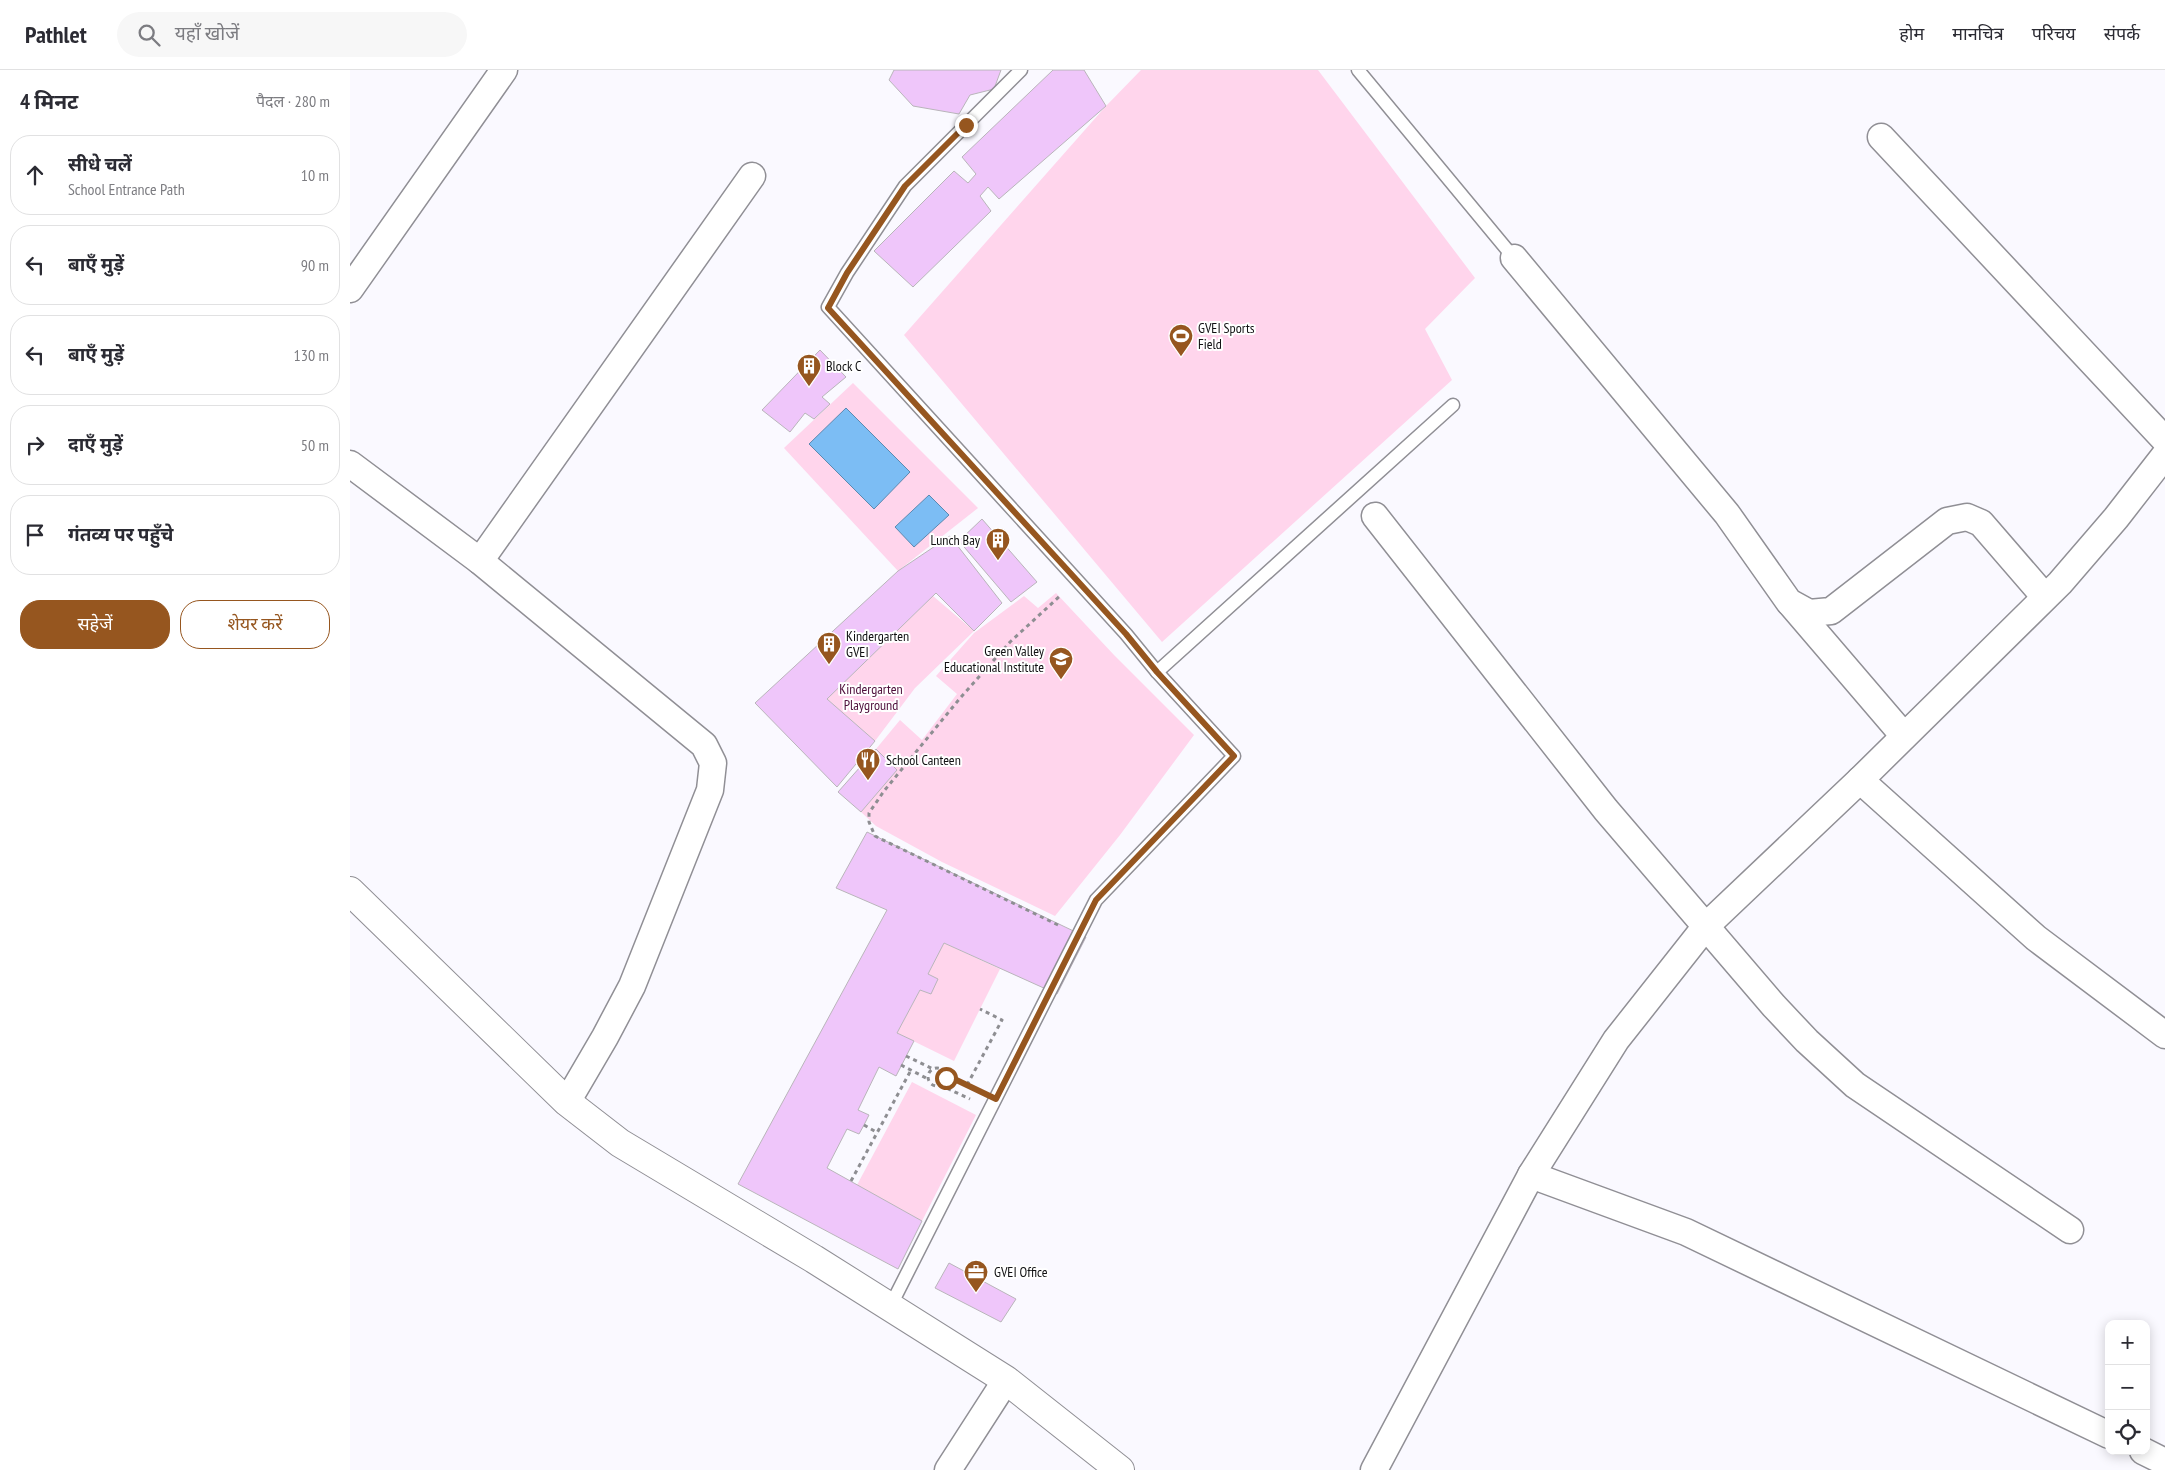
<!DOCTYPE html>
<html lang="hi">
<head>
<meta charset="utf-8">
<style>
	:root { --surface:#fff; --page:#f7f7f7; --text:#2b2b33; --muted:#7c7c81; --line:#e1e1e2; --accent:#96561f }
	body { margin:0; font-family:"PT Sans Narrow","Noto Sans Devanagari",sans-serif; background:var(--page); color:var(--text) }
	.controls { position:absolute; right:15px; bottom:15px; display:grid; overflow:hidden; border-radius:10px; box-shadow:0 2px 12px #0003 }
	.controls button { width:45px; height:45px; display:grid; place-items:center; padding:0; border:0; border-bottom:1px solid var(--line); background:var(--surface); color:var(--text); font:25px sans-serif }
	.stop { position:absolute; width:15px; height:15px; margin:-11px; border:4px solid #96561f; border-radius:50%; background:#fff }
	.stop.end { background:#96561f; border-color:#fff; box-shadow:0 1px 5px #0008 }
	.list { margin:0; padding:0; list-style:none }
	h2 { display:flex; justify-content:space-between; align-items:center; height:65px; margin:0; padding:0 20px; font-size:21px }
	h2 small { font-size:16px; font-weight:400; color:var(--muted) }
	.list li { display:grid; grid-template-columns:32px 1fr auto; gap:15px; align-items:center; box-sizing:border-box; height:80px; margin:0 10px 10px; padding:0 10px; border:1px solid var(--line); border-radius:20px }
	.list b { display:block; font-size:19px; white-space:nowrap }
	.list p { margin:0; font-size:16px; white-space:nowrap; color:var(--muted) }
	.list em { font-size:16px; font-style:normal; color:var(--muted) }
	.actions { display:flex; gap:10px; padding:15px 20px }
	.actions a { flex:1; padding:11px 0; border:1px solid var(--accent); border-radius:20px; text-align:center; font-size:18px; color:var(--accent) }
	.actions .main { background:var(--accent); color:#fff }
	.icon { flex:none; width:28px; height:28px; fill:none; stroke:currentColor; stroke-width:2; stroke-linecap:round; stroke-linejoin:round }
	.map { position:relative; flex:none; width:1815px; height:1400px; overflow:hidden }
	header { display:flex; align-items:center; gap:30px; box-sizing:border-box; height:70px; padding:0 25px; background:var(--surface); border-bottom:1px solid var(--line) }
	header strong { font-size:24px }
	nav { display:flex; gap:28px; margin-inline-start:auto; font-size:18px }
	.search { width:350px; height:45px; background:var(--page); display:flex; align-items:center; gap:12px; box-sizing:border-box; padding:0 18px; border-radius:28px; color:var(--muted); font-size:19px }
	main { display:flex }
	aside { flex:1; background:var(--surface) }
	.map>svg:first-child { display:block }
	.green { fill:#ffd5ec }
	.water { fill:#7cbdf4; stroke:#5c89b0 }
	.building { fill:#efc6fa; stroke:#b9b5ba }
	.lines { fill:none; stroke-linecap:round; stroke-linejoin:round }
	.service-casing { stroke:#908f95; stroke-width:15 }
	.minor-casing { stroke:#908f95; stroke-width:29 }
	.tertiary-casing { stroke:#908f95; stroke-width:30 }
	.path { stroke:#8e8e92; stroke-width:3; stroke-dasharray:4 4; stroke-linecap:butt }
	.service { stroke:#fff; stroke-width:12 }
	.minor { stroke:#fff; stroke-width:26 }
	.tertiary { stroke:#fff; stroke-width:28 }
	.route { stroke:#96561f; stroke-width:6 }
	.labels { text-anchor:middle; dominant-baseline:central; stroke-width:4; stroke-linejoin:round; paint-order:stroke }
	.poi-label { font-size:14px; fill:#101012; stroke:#fff; text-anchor:start }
	.park-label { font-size:14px; fill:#4d0d3a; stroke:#fff }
</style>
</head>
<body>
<header>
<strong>Pathlet</strong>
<div class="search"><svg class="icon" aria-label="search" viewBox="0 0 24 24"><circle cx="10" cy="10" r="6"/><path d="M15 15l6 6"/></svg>यहाँ खोजें</div>
<nav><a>होम</a><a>मानचित्र</a><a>परिचय</a><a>संपर्क</a></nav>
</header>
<main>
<aside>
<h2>4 मिनट<small>पैदल · 280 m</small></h2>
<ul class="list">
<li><svg class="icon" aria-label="ahead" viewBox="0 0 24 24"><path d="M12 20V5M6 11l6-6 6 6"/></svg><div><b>सीधे चलें</b><p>School Entrance Path</p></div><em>10 m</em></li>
<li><svg class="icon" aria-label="left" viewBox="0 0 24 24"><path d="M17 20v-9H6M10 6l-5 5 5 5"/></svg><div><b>बाएँ मुड़ें</b></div><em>90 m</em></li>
<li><svg class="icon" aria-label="left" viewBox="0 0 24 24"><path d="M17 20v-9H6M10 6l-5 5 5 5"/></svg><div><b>बाएँ मुड़ें</b></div><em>130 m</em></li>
<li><svg class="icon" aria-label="right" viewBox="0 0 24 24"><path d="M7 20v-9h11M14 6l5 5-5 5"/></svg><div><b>दाएँ मुड़ें</b></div><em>50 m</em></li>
<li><svg class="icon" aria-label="arrive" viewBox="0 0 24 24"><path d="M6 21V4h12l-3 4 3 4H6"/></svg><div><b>गंतव्य पर पहुँचे</b></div></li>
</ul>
<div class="actions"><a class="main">सहेजें</a><a>शेयर करें</a></div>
</aside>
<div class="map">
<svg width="1815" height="1400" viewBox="0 0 1815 1400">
	<rect width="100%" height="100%" fill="#faf9ff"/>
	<g class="green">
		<path d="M 791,0 L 968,0 L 1125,208 L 1075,259 L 1102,310 L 812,572 L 554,265 L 756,36 Z"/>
		<path d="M 503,313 L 628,438 L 548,501 L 434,378 Z"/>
		<path d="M 706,523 L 764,585 L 844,665 L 770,765 L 705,846 L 592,792 L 526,756 L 511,742 L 547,700 L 526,679 L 550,650 L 572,670 L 607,624 L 586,606 L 624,563 L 674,526 L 688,538 Z"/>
		<path d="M 583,526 L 624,561 L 565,618 L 525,671 L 477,629 Z"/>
		<path d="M 594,873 L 650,899 L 604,991 L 547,963 L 570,920 L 581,924 L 578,904 Z"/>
		<path d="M 562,1012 L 626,1045 L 572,1151 L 507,1115 Z"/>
	</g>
	<g class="water">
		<path d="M 496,338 L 560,402 L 524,439 L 459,374 Z"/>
		<path d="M 579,425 L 599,445 L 564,477 L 545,457 Z"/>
	</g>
	<g class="building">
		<path d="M 544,0 L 651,0 L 644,19 L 620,25 L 609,44 L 563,36 L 539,10 Z"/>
		<path d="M 703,0 L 734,0 L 756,36 L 649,129 L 638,117 L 630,126 L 641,141 L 563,217 L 524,181 L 604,101 L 618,113 L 626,104 L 612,87 Z"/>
		<path d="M 470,280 L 496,307 L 472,327 L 480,334 L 464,349 L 455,343 L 440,362 L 412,340 Z"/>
		<path d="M 632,449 L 687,512 L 661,532 L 609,471 Z"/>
		<path d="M 600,466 L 652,533 L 624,561 L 586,523 L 477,629 L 525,671 L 487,717 L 405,633 L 548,501 Z"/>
		<path d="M 526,679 L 547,700 L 511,742 L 488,722 Z"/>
		<path d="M 517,762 L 736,867 L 707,924 L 594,873 L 578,904 L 588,909 L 581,924 L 570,920 L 547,963 L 564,971 L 546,1006 L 529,997 L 508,1040 L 519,1045 L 514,1055 L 509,1064 L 497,1059 L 477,1098 L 572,1151 L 548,1199 L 388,1114 L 537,840 L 486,818 Z"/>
		<path d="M 599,1193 L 666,1229 L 651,1252 L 585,1218 Z"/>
	</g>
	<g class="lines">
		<defs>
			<g id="service">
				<path d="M 1008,0 L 1164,188"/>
				<path d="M 807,602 L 1103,335"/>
				<path d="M 540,1237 L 746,830 L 884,686 L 807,602 L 776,564 L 478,237 L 497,203 L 555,116 L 671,0"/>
			</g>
			<g id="minor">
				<path d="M 1531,67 L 1815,370"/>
				<path d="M 1164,188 L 1377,444 L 1439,532 L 1459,543 L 1481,541 L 1597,451 L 1617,447 L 1631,453 L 1695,527"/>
				<path d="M 0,219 L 154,0"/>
				<path d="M 0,394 L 130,491 L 354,675 L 363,693 L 360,720 L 282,916 L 255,967 L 217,1032"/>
				<path d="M 1025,446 L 1256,740 L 1424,936 L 1457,971 L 1505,1015 L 1720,1160"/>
				<path d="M 130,491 L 402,106"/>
				<path d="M 1441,534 L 1554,666"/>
				<path d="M 1510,710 L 1686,868 L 1815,965"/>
				<path d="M 1181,1105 L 1336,1162 L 1759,1365"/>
				<path d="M 1793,1381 L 1815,1392"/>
				<path d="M 598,1400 L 656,1310"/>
				<path d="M 1024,1400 L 1181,1105 L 1266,970 L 1356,856 L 1510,710 L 1710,513 L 1766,448 L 1815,385"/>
			</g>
			<path id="tertiary" d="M 0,821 L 217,1032 L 270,1073 L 464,1189 L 656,1310 L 770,1400"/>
		</defs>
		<use href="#service" class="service-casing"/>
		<use href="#minor" class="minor-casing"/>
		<use href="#tertiary" class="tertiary-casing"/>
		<g class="path">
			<path d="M 708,855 L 525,766 L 519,752 L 519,743 L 534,721 L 611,627 L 660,572 L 711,525"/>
			<path d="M 556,986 L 583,999"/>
			<path d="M 551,995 L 578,1009"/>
			<circle cx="587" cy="1007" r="9"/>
			<path d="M 596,1005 L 625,1019"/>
			<path d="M 590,1015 L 620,1029"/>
			<path d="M 617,1015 L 652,950 L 630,939"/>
			<path d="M 514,1055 L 528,1063"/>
			<path d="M 501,1111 L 561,1000"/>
		</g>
		<use href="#service" class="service"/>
		<use href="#minor" class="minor"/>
		<use href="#tertiary" class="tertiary"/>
	</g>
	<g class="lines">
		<path class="route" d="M 596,1008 L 596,1005 L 646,1029 L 746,830 L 884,686 L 807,602 L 776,564 L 478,238 L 497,203 L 555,116 L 616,55"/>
	</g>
	<defs>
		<symbol id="stadium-pin" viewBox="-11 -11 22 30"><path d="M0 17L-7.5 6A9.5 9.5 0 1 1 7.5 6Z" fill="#96561f" stroke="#fff"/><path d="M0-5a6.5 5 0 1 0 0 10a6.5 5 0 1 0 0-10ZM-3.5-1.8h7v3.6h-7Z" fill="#fff"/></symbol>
		<symbol id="building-pin" viewBox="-11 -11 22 30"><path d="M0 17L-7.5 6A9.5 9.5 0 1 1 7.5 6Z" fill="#96561f" stroke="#fff"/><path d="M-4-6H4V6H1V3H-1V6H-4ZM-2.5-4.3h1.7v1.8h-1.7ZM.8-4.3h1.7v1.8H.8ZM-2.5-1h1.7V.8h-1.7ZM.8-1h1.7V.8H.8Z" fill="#fff"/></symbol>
		<symbol id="school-pin" viewBox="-11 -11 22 30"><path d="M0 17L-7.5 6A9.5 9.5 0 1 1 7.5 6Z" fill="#96561f" stroke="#fff"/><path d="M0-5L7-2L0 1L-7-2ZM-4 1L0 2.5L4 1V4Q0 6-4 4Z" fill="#fff"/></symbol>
		<symbol id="restaurant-pin" viewBox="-11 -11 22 30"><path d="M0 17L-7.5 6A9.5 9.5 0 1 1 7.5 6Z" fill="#96561f" stroke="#fff"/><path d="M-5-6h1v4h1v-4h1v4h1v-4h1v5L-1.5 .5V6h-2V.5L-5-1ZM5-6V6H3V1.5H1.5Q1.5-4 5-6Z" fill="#fff"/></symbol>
		<symbol id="office-pin" viewBox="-11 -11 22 30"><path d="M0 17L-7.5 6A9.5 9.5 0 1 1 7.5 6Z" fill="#96561f" stroke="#fff"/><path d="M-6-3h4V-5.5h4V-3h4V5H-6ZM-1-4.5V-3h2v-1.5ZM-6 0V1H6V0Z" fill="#fff"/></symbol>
	</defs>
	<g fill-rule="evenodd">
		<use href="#stadium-pin" x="817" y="252" width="28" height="38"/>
		<use href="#building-pin" x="445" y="282" width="28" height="38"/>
		<use href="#building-pin" x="634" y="456" width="28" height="38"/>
		<use href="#building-pin" x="465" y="560" width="28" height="38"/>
		<use href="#school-pin" x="697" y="575" width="28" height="38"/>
		<use href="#restaurant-pin" x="504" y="676" width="28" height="38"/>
		<use href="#office-pin" x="612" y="1188" width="28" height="38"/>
	</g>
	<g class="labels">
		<g class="poi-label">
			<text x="848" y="258">GVEI Sports<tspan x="848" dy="16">Field</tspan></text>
			<text x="476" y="296">Block C</text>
			<text x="630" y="470" text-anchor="end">Lunch Bay</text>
			<text x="496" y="566">Kindergarten<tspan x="496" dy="16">GVEI</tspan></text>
			<text x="694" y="581" text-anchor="end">Green Valley<tspan x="694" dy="16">Educational Institute</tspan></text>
			<text x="536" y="690">School Canteen</text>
			<text x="644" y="1202">GVEI Office</text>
		</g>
		<g class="park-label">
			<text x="521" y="619">Kindergarten<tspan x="521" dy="16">Playground</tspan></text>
		</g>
	</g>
</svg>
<div class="controls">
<button>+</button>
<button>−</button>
<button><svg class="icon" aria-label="locate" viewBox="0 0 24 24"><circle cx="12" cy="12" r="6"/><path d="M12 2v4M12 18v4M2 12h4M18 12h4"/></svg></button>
</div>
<div class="stop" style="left:596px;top:1008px"></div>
<div class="stop end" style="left:616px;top:55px"></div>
</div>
</main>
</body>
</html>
